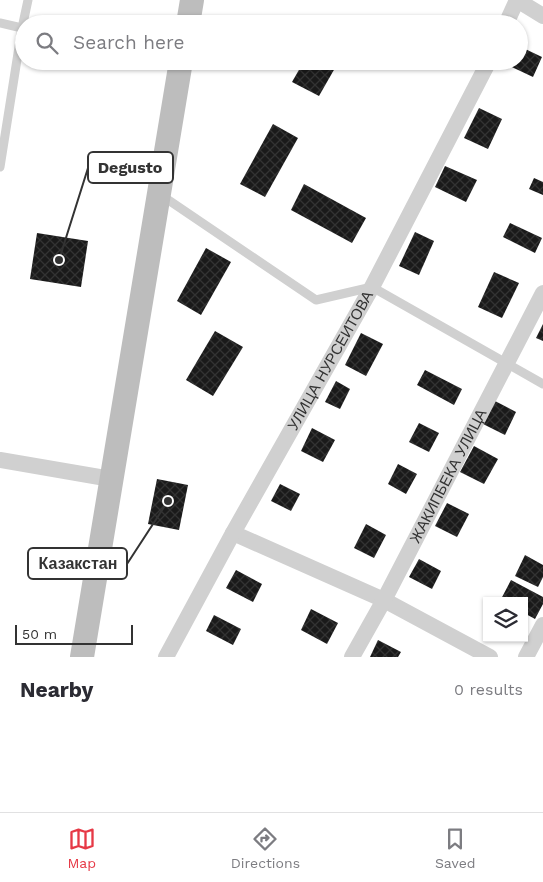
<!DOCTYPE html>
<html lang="en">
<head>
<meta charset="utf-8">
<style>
	:root { --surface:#fff; --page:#f7f7f7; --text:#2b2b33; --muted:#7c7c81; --line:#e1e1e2; --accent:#e63946 }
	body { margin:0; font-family:"Work Sans",sans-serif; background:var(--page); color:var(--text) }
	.controls { position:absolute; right:15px; bottom:15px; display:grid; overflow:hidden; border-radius:0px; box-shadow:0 1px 4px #0004 }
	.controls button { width:45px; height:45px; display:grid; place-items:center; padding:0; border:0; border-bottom:1px solid var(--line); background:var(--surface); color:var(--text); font:25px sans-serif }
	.scale { position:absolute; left:15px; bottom:12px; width:118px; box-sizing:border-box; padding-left:5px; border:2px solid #333; border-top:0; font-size:14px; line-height:18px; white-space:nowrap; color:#333; -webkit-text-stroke:4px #fff; paint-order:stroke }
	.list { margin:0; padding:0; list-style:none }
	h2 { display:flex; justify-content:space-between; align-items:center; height:65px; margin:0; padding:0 20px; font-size:21px }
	h2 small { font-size:16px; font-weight:400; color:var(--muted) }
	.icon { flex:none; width:28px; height:28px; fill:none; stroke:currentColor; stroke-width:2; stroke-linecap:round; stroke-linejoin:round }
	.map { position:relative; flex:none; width:543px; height:657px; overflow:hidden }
	.search { position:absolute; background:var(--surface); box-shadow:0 1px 4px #0004; left:15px; right:15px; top:15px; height:55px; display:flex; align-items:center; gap:12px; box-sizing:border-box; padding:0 18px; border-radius:28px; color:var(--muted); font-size:19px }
	.sheet { height:155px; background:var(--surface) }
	nav { display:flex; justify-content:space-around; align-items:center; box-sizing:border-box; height:70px; border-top:1px solid var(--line); background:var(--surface); font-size:14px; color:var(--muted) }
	nav a { display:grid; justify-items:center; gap:2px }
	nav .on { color:var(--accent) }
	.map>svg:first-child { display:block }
	.building { fill:url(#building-cross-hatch) }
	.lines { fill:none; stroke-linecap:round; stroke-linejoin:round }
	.lane { stroke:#d0d0d0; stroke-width:9 }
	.street { stroke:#d0d0d0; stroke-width:16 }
	.secondary { stroke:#bdbdbd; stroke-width:24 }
	.labels { text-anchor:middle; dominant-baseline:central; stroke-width:5; stroke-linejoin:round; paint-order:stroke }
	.street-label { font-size:15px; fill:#333; stroke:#fff }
	.leader { fill:none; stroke:#333; stroke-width:2 }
	.callout-dot { fill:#333; stroke:#fff; stroke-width:2 }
	.callout { fill:#fff; stroke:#333; stroke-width:2 }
	.callout-label { font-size:16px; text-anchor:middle; font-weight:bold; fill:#333 }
</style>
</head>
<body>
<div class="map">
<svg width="543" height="657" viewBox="0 0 543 657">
	<defs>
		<pattern id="building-cross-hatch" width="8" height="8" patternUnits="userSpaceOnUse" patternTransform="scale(1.25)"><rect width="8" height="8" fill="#1a1a1a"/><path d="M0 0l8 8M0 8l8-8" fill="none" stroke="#333"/></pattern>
	</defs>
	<rect width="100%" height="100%" fill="#fff"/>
	<g class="building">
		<path d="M 519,46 L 542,57 L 533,77 L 503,63 L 519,61 Z"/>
		<path d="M 304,61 L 339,61 L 319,96 L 292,82 Z"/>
		<path d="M 479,108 L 502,119 L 488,149 L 464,138 Z"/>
		<path d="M 273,124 L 298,138 L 265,197 L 240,184 Z"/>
		<path d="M 445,166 L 477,180 L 466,202 L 435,187 Z"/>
		<path d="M 534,178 L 543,182 L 543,195 L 529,189 Z"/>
		<path d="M 304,184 L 366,218 L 352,243 L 291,210 Z"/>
		<path d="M 510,223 L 542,238 L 535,253 L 503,237 Z"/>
		<path d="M 415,232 L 434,241 L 419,275 L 399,266 Z"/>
		<path d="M 37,233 L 88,241 L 81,287 L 30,279 Z"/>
		<path d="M 206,248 L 231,262 L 201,315 L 177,301 Z"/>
		<path d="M 494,272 L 519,283 L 502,318 L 478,307 Z"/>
		<path d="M 543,324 L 543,341 L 536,338 Z"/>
		<path d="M 215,331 L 243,347 L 213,396 L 186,380 Z"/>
		<path d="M 361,333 L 383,344 L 366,376 L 345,365 Z"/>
		<path d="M 425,370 L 462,389 L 454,405 L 417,385 Z"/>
		<path d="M 336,381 L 350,389 L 340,409 L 325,402 Z"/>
		<path d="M 495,401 L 516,412 L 505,435 L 483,424 Z"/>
		<path d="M 419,423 L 439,433 L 429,452 L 409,442 Z"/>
		<path d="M 312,428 L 335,440 L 323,462 L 301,451 Z"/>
		<path d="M 474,446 L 498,459 L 484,484 L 460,472 Z"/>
		<path d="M 398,464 L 417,474 L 406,494 L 388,484 Z"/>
		<path d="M 157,479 L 188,485 L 179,530 L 148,524 Z"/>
		<path d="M 280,484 L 300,494 L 291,511 L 271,501 Z"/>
		<path d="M 447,503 L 469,514 L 457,537 L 435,526 Z"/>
		<path d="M 366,524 L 386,535 L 374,558 L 354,548 Z"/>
		<path d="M 525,555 L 543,565 L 543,577 L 538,587 L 515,576 Z"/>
		<path d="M 419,559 L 441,571 L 432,589 L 409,577 Z"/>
		<path d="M 236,570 L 262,584 L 253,602 L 226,588 Z"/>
		<path d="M 511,580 L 543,597 L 543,604 L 535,619 L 524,613 L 524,601 L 500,601 Z"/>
		<path d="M 311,609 L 338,623 L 327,644 L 301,630 Z"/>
		<path d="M 214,615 L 241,629 L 233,645 L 206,631 Z"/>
		<path d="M 378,640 L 401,652 L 398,657 L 370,657 Z"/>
	</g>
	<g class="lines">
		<g class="lane">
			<path d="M 0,23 L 22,28 L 0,167"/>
			<path d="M 22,28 L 28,0"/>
			<path d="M 161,195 L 316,300 L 372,287 L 543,384"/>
		</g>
		<g class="street">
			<path d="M 517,0 L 543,16"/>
			<path d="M 506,24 L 517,0"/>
			<path d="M 0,460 L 111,479"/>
			<path d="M 233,533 L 384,600 L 490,657"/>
			<path id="s1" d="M 166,657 L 233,533 L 372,287 L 489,61"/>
			<path id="s2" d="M 352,657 L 384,600 L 543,293"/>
			<path d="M 526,657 L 543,625"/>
		</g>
		<g class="secondary">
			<path d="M 188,24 L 192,0"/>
			<path d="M 82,657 L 181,61"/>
		</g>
	</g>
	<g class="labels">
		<g class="street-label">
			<text stroke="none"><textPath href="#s1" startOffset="339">УЛИЦА НУРСЕИТОВА</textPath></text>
			<text stroke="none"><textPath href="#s2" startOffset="205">ЖАКИПБЕКА УЛИЦА</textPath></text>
		</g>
	</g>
	<path class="leader" d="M59 260L88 168M168 501L127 564"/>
	<g class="callout-dot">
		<circle cx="59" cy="260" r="5"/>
		<circle cx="168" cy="501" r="5"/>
	</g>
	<g class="callout">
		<rect x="88" y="152" width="85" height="31" rx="5"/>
		<rect x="28" y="548" width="99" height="31" rx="5"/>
	</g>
	<g class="callout-label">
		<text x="130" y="173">Degusto</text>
		<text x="78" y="569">Казакстан</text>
	</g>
</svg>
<div class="controls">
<button><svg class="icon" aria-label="layers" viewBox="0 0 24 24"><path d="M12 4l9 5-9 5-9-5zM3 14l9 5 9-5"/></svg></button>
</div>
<div class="scale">50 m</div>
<div class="search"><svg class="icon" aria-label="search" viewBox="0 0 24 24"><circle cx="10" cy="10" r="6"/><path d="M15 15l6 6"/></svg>Search here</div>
</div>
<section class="sheet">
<h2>Nearby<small>0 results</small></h2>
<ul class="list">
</ul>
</section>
<nav>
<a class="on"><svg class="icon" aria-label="map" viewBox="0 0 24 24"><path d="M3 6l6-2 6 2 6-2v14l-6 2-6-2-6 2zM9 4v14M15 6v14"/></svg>Map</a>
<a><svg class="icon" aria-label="directions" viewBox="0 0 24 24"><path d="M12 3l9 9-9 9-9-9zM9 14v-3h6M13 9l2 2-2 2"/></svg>Directions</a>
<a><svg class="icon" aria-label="saved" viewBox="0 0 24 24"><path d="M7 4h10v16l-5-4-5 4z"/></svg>Saved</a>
</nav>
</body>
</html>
